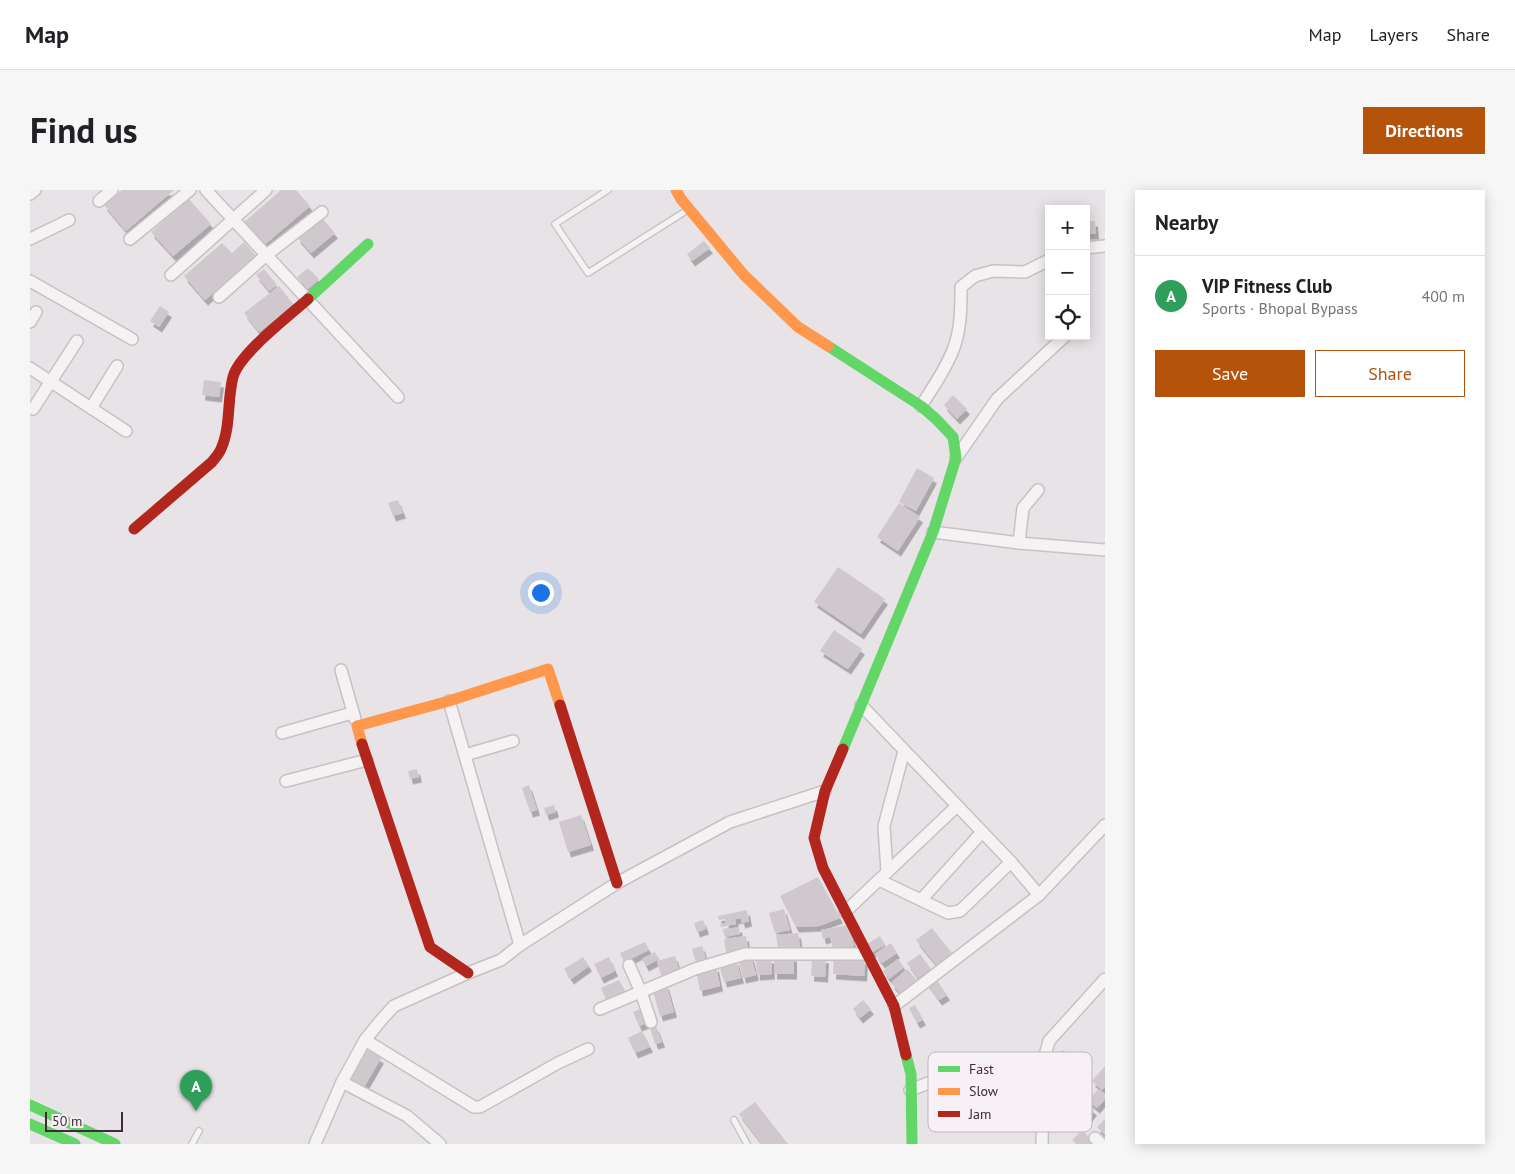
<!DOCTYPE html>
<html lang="en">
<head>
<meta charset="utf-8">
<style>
	:root { --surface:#fff; --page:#f6f6f6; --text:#202124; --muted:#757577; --line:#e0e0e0; --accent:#b45309 }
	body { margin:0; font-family:"PT Sans",sans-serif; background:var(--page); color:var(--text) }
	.controls { position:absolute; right:15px; top:15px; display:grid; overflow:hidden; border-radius:0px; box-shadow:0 2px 12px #0003 }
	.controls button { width:45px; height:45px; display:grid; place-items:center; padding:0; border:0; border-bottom:1px solid var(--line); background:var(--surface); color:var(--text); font:25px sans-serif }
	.scale { position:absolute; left:15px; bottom:12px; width:78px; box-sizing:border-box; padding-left:5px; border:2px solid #42293a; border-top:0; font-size:14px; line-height:18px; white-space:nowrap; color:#42293a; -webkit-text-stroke:4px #f7f1f6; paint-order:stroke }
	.you { position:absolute; left:510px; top:402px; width:18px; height:18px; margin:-12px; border:4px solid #fff; border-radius:50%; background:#1a73e8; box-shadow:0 0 0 8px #1a73e833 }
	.badge { display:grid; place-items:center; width:32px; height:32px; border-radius:50%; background:var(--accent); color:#fff; font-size:16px; font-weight:700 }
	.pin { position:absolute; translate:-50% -41px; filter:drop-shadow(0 1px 2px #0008) }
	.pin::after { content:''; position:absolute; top:26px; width:18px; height:15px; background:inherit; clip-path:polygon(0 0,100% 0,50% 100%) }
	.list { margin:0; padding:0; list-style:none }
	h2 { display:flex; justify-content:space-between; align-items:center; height:65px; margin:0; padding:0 20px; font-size:21px }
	h2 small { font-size:16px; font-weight:400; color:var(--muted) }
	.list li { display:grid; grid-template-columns:32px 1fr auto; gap:15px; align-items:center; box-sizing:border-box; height:80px; padding:0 20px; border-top:1px solid var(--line) }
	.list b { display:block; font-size:19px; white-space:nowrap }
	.list p { margin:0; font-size:16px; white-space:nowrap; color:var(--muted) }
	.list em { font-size:16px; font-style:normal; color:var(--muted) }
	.actions { display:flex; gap:10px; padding:15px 20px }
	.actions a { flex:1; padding:11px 0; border:1px solid var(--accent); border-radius:0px; text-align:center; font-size:18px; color:var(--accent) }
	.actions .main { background:var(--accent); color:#fff }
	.icon { flex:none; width:28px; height:28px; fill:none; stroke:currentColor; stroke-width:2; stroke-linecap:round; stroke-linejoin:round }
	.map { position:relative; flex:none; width:1075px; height:954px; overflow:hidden; border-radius:0px }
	header { display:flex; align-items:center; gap:30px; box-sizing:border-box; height:70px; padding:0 25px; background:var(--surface); border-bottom:1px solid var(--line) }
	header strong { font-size:24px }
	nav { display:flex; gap:28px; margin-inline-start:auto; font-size:18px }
	.intro { display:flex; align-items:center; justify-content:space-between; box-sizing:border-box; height:120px; padding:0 30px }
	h1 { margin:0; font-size:35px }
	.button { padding:12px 22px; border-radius:0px; background:var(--accent); color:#fff; font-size:18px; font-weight:700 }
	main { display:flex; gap:30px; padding:0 30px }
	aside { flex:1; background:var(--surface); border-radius:0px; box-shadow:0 2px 12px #0003 }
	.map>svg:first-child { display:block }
	.building { fill:#cfc9cd; filter:url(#shadow) }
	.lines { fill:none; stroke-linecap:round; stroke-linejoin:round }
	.lane-casing { stroke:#c6c1c4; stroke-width:8 }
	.street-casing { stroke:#c6c1c4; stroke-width:14 }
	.lane { stroke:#f5f2f4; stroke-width:5.5 }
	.street { stroke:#f5f2f4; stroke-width:11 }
	.fast { stroke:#63d668; stroke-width:11 }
	.slow { stroke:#ff974d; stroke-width:11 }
	.jam { stroke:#b3261e; stroke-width:11 }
	.key { fill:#f7f1f6; stroke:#c1b5be; stroke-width:1 }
	.key-label { font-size:14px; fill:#42293a }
</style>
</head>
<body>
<header>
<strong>Map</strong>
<nav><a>Map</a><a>Layers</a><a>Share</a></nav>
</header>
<div class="intro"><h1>Find us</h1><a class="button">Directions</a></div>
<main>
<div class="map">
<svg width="1075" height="954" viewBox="0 0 1075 954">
	<defs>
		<filter id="shadow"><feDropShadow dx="3" dy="5.5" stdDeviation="0" flood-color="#0004"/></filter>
	</defs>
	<rect width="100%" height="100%" fill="#e8e3e6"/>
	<g class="building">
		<path d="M 92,0 L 144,0 L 96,41 L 74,15 Z"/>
		<path d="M 251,0 L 266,0 L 280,16 L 232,57 L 212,34 Z"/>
		<path d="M 159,9 L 181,34 L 143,66 L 121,42 Z"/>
		<path d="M 291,27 L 305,43 L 281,63 L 267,47 Z"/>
		<path d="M 1056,31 L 1065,31 L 1066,44 L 1056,44 Z"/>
		<path d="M 674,51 L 680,58 L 662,71 L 657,64 Z"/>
		<path d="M 214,52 L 226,66 L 175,110 L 154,86 L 192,53 L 202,63 Z"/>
		<path d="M 278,78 L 289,89 L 278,99 L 267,87 Z"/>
		<path d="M 234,79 L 247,95 L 239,101 L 226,85 Z"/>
		<path d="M 249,96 L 264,115 L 229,142 L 214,123 Z"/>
		<path d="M 130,116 L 139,122 L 129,137 L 120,131 Z"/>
		<path d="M 174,190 L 191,192 L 189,207 L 172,205 Z"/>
		<path d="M 923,205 L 937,219 L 927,229 L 914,215 Z"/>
		<path d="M 887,278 L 904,288 L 886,321 L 869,312 Z"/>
		<path d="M 368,310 L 373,323 L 363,326 L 358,313 Z"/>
		<path d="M 869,313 L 890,327 L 868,361 L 847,347 Z"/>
		<path d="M 808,377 L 855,409 L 831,444 L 784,412 Z"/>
		<path d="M 804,440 L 832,459 L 818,479 L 790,461 Z"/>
		<path d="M 387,579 L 389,587 L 380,589 L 378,581 Z"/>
		<path d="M 499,595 L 507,620 L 500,622 L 492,598 Z"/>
		<path d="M 524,615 L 526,622 L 516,625 L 514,618 Z"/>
		<path d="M 551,625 L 561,655 L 538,662 L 529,632 Z"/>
		<path d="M 788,687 L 810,728 L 789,736 L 766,737 L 750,706 Z"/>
		<path d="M 754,719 L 760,740 L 745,743 L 739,723 Z"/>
		<path d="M 717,720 L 719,731 L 712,733 L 711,728 L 705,729 L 706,734 L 691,737 L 690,734 L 696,733 L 695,729 L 689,730 L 688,726 Z"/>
		<path d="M 673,730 L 676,739 L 667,742 L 664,733 Z"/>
		<path d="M 819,735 L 824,756 L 803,759 L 800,747 L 793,749 L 791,740 Z"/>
		<path d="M 709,737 L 710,744 L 695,747 L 693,740 Z"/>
		<path d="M 902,738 L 922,763 L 907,776 L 886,750 Z"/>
		<path d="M 768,743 L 770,757 L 748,759 L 746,745 Z"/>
		<path d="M 716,746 L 718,760 L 696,763 L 694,749 Z"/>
		<path d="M 850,746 L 855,755 L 841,763 L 836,755 Z"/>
		<path d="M 615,752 L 619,760 L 594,772 L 590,763 Z"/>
		<path d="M 861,753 L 867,763 L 852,773 L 845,764 Z"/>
		<path d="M 672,756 L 676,769 L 666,772 L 662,759 Z"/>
		<path d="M 625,762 L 629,769 L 616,776 L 612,769 Z"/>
		<path d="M 890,764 L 901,779 L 888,788 L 877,773 Z"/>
		<path d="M 645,766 L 649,780 L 631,785 L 627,771 Z"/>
		<path d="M 721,766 L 726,785 L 713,788 L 708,769 Z"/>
		<rect x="744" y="766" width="20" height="18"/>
		<path d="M 553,767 L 559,776 L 541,789 L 534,779 Z"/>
		<path d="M 579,767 L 585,781 L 571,788 L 564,774 Z"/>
		<path d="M 782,767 L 796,768 L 795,787 L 781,786 Z"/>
		<path d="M 804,767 L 835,769 L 834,786 L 803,784 Z"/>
		<path d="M 741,768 L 742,784 L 727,785 L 726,769 Z"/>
		<path d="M 868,769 L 874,777 L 859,789 L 853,781 Z"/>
		<path d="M 706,770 L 711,788 L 694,792 L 689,774 Z"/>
		<path d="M 686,776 L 690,796 L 670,801 L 666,781 Z"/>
		<path d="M 877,779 L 887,790 L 871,804 L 861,793 Z"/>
		<path d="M 904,786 L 917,805 L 909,810 L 896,792 Z"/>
		<path d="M 589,790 L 596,803 L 577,812 L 571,798 Z"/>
		<path d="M 636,794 L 644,822 L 630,826 L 622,798 Z"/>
		<path d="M 833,810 L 841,819 L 830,828 L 823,819 Z"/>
		<path d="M 885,815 L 893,830 L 887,833 L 879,818 Z"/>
		<path d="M 613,818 L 619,832 L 609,836 L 603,822 Z"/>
		<path d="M 626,836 L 632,852 L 625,854 L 620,838 Z"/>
		<path d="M 612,841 L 620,857 L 605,863 L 598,848 Z"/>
		<path d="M 334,858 L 351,868 L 333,899 L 317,889 Z"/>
		<path d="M 1033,860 L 1043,872 L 1033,882 L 1022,870 L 1025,867 L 1023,865 L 1028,861 L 1029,863 Z"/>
		<path d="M 1075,876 L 1075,896 L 1072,900 L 1062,891 Z"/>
		<path d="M 1068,899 L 1075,904 L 1075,909 L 1067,918 L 1058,911 Z"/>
		<path d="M 1043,903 L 1064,920 L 1055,932 L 1033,915 Z"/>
		<path d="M 725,912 L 758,954 L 732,954 L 709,924 Z"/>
		<path d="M 1075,929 L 1075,945 L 1067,937 Z"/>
		<path d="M 1052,940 L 1066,954 L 1046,954 L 1042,950 Z"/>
	</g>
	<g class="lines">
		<defs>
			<g id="lane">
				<path d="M 578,0 L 525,34 L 558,83 L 659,19"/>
				<path d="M 704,930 L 717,954"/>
				<path d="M 162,954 L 169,941"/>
			</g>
			<g id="street">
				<path d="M 176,0 L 368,207"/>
				<path d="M 0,4 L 5,0"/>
				<path d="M 69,11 L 82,0"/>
				<path d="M 0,49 L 39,30"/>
				<path d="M 100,49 L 160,0"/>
				<path d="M 1056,58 L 1075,56"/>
				<path d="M 141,85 L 236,0"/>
				<path d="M 0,91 L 102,149"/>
				<path d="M 189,107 L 235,66 L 292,22"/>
				<path d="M 0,132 L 6,122"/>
				<path d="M 0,178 L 96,241"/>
				<path d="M 891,216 C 902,199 921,171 926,151 C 931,134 931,114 931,97 L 945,86 L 963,81 L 995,82 L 1019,70"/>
				<path d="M 61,218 L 87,176"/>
				<path d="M 3,219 L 47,151"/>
				<path d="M 926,268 L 967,209 L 1035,146"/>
				<path d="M 903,342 L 989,353 L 1075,360"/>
				<path d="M 989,353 L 993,318 L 1008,300"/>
				<path d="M 311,480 L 325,529"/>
				<path d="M 419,511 L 490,755"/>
				<path d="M 831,515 L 981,672 L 1009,705"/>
				<path d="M 252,543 L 322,523"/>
				<path d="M 435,565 L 483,551"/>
				<path d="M 256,591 L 337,570"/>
				<path d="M 857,682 L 854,636 L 874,561"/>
				<path d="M 849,690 L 918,723 L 930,721 L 981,672"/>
				<path d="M 891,710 L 952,642"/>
				<path d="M 815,722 L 927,616"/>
				<path d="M 599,775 L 611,802 L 621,832"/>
				<path d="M 864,816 L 1009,705 L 1075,635"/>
				<path d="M 570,819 L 665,779 L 715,764 L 836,764"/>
				<path d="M 335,850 L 444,917 L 450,917 L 528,873 L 558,859"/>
				<path d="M 312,892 L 377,926 L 410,954"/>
				<path d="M 880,900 L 912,888 L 930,885 L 1014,894"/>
				<path d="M 1065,948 L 1071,954"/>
				<path d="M 285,954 L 312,892 L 335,850 L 352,829 L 364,816 L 438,783 L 471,770 L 490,755 L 587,693 L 700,632 L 795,601"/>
				<path d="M 1012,954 L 1014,869 L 1019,851 L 1075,789"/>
			</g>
		</defs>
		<use href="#lane" class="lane-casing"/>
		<use href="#street" class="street-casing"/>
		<use href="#lane" class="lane"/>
		<use href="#street" class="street"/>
		<g class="fast">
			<path d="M 278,109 L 338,54"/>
			<path d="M 798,156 L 891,216 L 906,229 L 923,247 L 926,268 L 903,342 L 813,559"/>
			<path d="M 876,865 L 881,884 L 882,954"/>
			<path d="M 0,915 L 85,954"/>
			<path d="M 0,934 L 45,954"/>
		</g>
		<g class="slow">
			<path d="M 646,0 L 651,9 L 714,85 L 768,137 L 798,156"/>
			<path d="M 332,554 L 327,536 L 419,511 L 518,479 L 530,515"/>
		</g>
		<g class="jam">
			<path d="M 104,339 L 182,272 C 185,268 189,264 191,259 C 201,237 197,210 203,187 C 209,164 259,126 278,109"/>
			<path d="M 530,515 L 587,693"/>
			<path d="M 332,554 L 400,757 L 438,783"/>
			<path d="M 813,559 L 795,601 L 784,648 L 793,678 L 864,816 L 876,865"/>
		</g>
	</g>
	<rect x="898" y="862" width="164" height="80" rx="8" class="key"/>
	<rect x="908" y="876" width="22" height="6" fill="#63d668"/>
	<rect x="908" y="898" width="22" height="7" fill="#ff974d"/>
	<rect x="908" y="921" width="22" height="6" fill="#b3261e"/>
	<g class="key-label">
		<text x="939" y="884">Fast</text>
		<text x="939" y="906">Slow</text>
		<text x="939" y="929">Jam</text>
	</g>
</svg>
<div class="controls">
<button>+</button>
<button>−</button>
<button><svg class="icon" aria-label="locate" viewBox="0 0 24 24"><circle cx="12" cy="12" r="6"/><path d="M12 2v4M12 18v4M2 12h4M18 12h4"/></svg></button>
</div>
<div class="scale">50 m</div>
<div class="you"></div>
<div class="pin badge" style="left:166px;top:921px;background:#2e9e5b">A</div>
</div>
<aside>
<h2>Nearby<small></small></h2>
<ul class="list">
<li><span class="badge" style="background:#2e9e5b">A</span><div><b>VIP Fitness Club</b><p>Sports · Bhopal Bypass</p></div><em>400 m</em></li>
</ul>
<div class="actions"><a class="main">Save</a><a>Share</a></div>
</aside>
</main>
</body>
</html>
